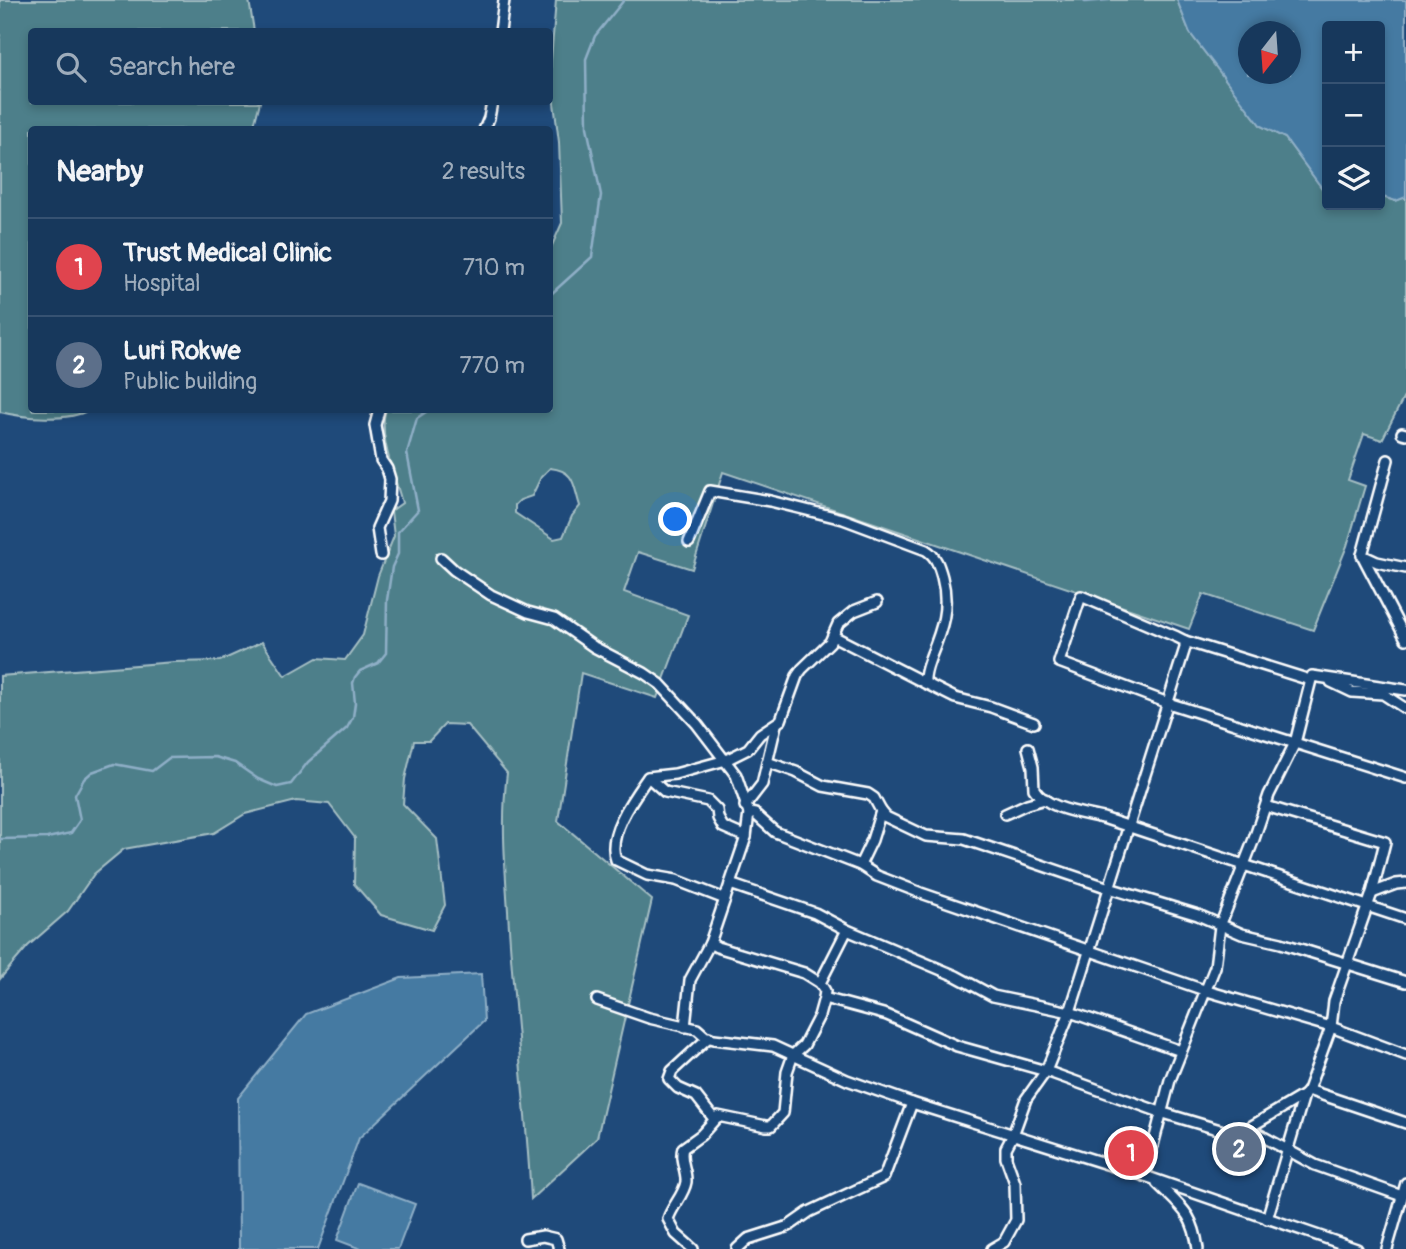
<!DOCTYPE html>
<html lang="en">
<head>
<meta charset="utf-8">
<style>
	:root { --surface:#17385c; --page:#203f62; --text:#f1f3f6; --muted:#9eacbb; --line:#365272; --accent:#ff9aa2 }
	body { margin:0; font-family:Pangolin,sans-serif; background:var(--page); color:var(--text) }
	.controls { position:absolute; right:21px; top:21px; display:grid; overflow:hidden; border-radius:7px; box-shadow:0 4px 10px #0003 }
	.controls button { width:63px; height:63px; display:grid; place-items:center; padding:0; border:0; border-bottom:2px solid var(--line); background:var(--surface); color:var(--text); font:35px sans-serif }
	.compass { position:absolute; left:1238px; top:21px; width:63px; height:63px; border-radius:50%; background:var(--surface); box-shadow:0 4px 10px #0003; rotate:197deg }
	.you { position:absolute; left:676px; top:520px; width:24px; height:24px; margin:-18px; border:5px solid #fff; border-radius:50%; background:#1a73e8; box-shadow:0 0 0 10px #1a73e833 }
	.badge { display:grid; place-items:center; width:46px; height:46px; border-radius:50%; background:var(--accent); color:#fff; font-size:23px; font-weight:700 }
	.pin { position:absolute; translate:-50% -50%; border:4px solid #fff; box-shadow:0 2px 7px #0006 }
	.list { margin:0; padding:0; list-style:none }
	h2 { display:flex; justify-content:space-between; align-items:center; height:91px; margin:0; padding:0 28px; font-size:30px }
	h2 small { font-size:23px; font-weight:400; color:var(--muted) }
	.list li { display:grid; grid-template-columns:46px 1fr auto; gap:21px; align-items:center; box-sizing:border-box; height:98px; padding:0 28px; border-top:2px solid var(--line) }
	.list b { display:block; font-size:26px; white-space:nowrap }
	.list p { margin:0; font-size:23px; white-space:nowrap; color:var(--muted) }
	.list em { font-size:23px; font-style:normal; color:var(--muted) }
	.icon { flex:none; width:38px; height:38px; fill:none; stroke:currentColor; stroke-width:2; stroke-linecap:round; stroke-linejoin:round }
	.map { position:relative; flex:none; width:1406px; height:1249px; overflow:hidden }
	.search { position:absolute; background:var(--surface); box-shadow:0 4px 10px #0003; left:28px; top:28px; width:525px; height:77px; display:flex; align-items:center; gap:18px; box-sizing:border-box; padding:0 24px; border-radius:7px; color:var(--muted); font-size:26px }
	.panel { position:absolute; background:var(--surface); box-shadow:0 4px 10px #0003; left:28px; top:126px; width:525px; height:287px; border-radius:7px }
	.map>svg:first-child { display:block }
	.green { fill:#4e7f8a; stroke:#a6bfc4; stroke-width:2; fill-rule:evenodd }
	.water { fill:#447aa2; stroke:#8fafc7; stroke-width:2; fill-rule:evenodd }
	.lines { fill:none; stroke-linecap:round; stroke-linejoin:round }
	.stream { stroke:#8fafc7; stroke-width:2.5 }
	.street-casing { stroke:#fff; stroke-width:14 }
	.street { stroke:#1f4a7a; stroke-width:9 }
</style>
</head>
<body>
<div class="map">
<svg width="1406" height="1249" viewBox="0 0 1406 1249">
	<rect width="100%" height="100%" fill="#1f4a7a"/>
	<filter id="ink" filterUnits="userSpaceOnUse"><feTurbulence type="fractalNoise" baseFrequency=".0143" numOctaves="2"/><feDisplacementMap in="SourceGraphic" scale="14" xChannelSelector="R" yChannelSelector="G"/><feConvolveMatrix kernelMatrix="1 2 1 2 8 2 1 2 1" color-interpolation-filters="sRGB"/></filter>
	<g filter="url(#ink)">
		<g class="green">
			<path d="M 0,0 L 249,0 L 254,31 L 32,32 L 32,102 L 260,102 L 253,129 L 32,130 L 32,410 L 89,410 C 67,422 24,418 0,412 Z"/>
			<path d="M 556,0 L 1177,0 L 1190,33 L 1261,126 L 1285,138 L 1327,195 L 1327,205 L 1358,211 L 1369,205 L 1380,205 L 1380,199 L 1382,197 L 1395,201 L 1406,197 L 1406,393 L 1382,440 L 1364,434 L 1348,480 L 1365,486 L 1347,546 L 1313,630 L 1203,594 L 1189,629 L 723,472 L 692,569 L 638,552 L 624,592 L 688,615 L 657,698 L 581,673 L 558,821 L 652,900 L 597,1138 L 531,1199 C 526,1103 513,1007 508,911 C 505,865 501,819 507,773 L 467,725 L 445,724 L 429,741 L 414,741 L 405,779 L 403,804 L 437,839 L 445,905 L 432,930 L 381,915 L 354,884 L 355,838 L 329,804 L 296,801 L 245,814 L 214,833 L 124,849 L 94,874 L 68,911 L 28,946 L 0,979 L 0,676 L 174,662 L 220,661 L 262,642 L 285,676 L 317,658 L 345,660 L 363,635 L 378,576 L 394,536 L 391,511 L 402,503 C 396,478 377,434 386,410 L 550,410 L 550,250 L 562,223 L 559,142 L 550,72 ZM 550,468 C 576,471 573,485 580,506 L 572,516 L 563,537 L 554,539 L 515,513 L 515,505 L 520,500 L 532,496 L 541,477 Z"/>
		</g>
		<g class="water">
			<path d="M 1177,0 L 1406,0 L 1406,197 L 1396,201 L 1383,197 L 1380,199 L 1380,26 L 1327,26 L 1327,195 L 1285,138 L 1261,126 L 1241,100 L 1190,33 ZM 1248,32 L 1290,32 L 1290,74 L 1248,74 Z"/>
			<path d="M 481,974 L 484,1021 L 359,1138 L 318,1249 L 239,1249 L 238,1098 L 306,1014 L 401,978 Z"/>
			<path d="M 358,1183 L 415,1204 L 398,1249 L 361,1249 L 337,1240 Z"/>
		</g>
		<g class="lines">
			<g class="stream">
				<path d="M 1082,0 L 1085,2 L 1109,0"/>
				<path d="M 550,295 L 592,257 L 601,195 L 587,127 L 586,59 L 595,36 L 624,0"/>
				<path d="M 0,839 L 47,838 L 71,833 L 80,820 L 75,795 L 84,779 L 92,772 L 114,764 L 152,771 L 169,758 L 215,757 L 235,763 L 258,779 L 277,787 L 291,784 L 308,762 L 347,728 L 353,717 L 355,703 L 353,683 L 355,677 L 360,671 L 378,663 L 386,653 L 387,600 L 392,567 L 398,554 L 398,532 L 418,510 L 407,453 L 417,418 L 429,410"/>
			</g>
			<defs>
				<g id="street">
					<path d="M 500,32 L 504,0"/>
					<path d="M 484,130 L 489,118 L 492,102"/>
					<path d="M 379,410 L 375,425 L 381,460 L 387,469 L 390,479 L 389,501 L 377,528 L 381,555"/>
					<path d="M 1402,433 L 1406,434"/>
					<path d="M 1388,460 L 1362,555 L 1406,639"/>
					<path d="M 689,542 L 710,491 L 770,501 L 843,519 L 926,550 C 936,556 939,566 942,577 C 950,607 942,629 931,656 C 928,665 924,673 925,683 L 955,698 L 991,707 L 1034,723"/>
					<path d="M 1362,555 L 1377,562 L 1406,568"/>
					<path d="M 441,558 L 454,570 L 491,595 L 528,612 L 554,619 L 594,647 L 644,673 L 660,684 L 697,724 L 736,775 L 749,813 L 746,837 L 710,943 L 690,980 L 685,1027"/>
					<path d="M 833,636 L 925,683"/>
					<path d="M 1185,641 L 1310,680"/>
					<path d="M 1331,682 L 1352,692 L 1383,694 L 1406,709"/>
					<path d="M 1028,748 L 1033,767 L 1034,789 C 1046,809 1082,813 1103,818 L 1406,919"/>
					<path d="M 767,762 L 796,772 L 823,786 L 868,794 L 874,798 L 881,811 L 872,840 L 860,865"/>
					<path d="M 648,777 L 665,792 L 708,801 L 717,810 L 718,818 L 723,827 L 746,837"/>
					<path d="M 745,806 L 762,784 L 776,725"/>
					<path d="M 881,811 L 886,817 L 926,836 L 964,839 L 1109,888 L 1198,915 L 1242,934 L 1281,943 L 1406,982"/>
					<path d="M 749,813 L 755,814 L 775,832 L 860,865 L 877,876 L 921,893 L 1207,991 L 1331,1027 L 1406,1055"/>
					<path d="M 1005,814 L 1027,804 L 1045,799"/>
					<path d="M 730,884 L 815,913 L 847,930 L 956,976 L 993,996 L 1070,1012 L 1181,1051"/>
					<path d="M 1372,893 L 1396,884 L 1406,883"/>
					<path d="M 725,899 L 676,880 L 647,875 L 616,860 C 606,834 634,797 648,777 L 675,774 L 726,760 L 748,749 L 760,734 L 781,720 L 797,676 L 802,669 L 830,642 L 838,624 L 854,611 L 877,602"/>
					<path d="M 710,943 L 717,947 L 804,973 L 820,983"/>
					<path d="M 824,998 L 887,1015 L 957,1046 L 1046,1071 L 1160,1112 L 1227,1132 L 1245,1130 L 1258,1134 L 1315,1165 L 1402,1196"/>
					<path d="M 597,1000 L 649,1018 L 697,1029 L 706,1037 L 714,1039 L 773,1046 L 847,1080 L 912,1103 L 1145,1176 L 1357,1249"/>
					<path d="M 709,1037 L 672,1071 L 669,1079 L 678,1088 L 696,1096 L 714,1119"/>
					<path d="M 1308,1090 L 1406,1123"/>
					<path d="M 1245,1130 L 1304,1095 L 1308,1090 L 1331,1027 L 1334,1001 L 1372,893 L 1385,842 L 1266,806"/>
					<path d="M 1145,1176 L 1170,1080 L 1215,967 L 1220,926 L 1254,839 L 1269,795 L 1295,743 L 1312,676 L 1406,690"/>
					<path d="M 1157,1183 C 1182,1208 1193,1213 1198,1249"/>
					<path d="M 1267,1219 L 1304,1095"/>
					<path d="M 525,1239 L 543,1236 L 556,1239 L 559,1249"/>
					<path d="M 693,1249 L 676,1234 L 668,1219 C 672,1206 684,1195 686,1182 C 687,1170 679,1160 683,1148 L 701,1135 L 718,1116 L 766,1126 L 771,1126 L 783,1113 L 787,1072 L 793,1055 L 804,1045 L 819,1016 L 824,998 L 825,991 L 820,983 L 847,930"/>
					<path d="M 737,1249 L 748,1239 L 789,1226 L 809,1212 L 884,1177 L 912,1103"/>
					<path d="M 992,1249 L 1004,1242 L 1016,1220 L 1015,1183 L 1006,1158 L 1006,1148 L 1013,1135 L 1026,1099 L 1046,1071 L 1070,1012 L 1185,648 L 1185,641 L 1177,637 L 1081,596 L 1059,662 L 1168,703 L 1406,778"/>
					<path d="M 1387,1249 L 1406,1183"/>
				</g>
			</defs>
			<use href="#street" class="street-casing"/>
			<use href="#street" class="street"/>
		</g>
	</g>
</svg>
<div class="controls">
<button>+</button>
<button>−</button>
<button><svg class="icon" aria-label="layers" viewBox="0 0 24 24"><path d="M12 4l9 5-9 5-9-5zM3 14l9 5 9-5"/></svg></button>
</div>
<svg class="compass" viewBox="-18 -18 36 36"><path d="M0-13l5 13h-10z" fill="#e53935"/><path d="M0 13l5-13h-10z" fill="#9eacbb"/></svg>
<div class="you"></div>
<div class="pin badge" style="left:1131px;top:1153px;background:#e0444e">1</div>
<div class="pin badge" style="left:1239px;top:1149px;background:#5c6f8a">2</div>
<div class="search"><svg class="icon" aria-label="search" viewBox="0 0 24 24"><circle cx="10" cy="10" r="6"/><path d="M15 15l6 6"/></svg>Search here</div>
<section class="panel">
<h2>Nearby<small>2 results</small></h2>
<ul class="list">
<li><span class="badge" style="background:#e0444e">1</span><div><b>Trust Medical Clinic</b><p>Hospital</p></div><em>710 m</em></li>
<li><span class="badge" style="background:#5c6f8a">2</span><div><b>Luri Rokwe</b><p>Public building</p></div><em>770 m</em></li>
</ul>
</section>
</div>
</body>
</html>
